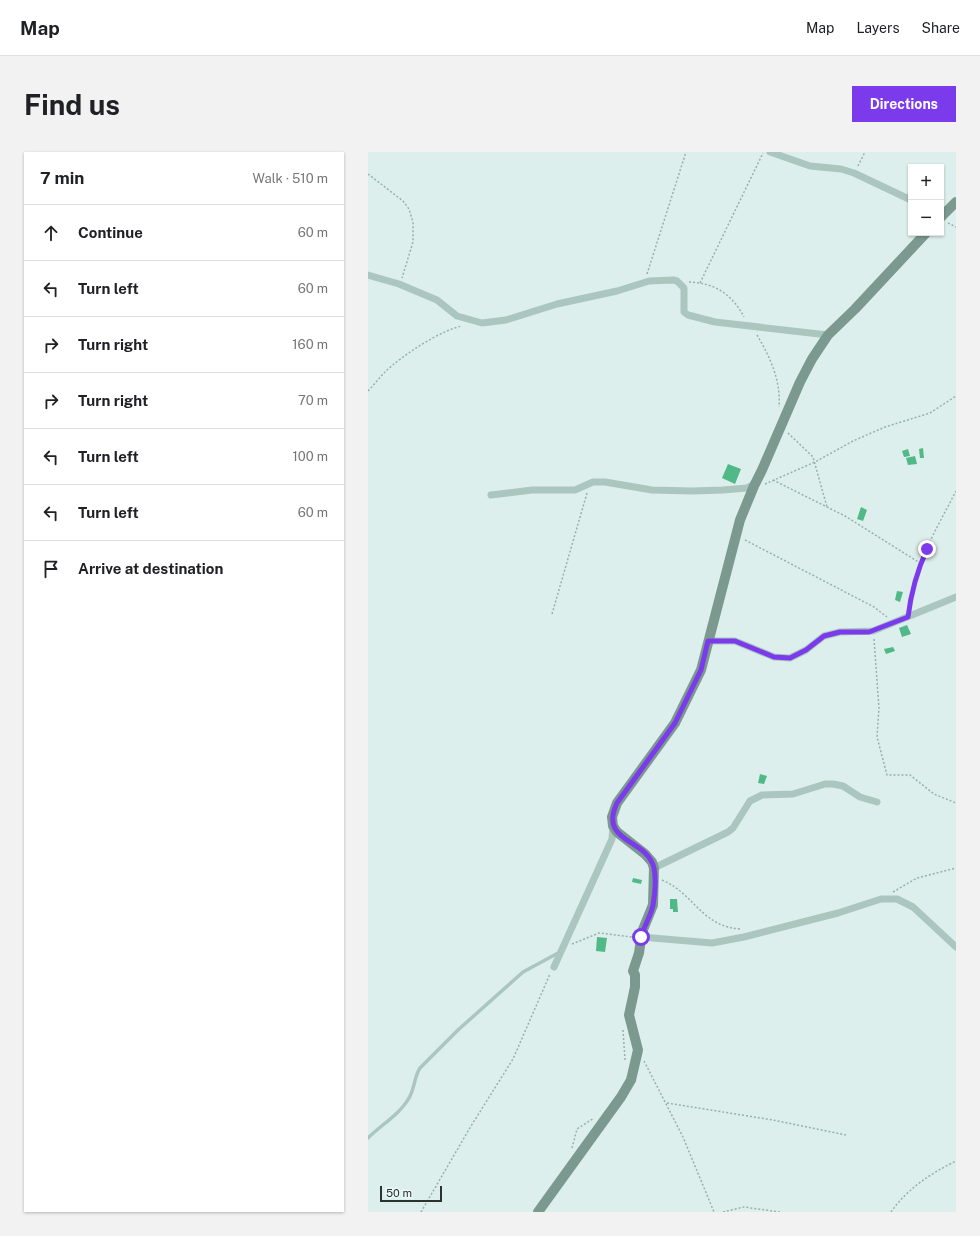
<!DOCTYPE html>
<html lang="en">
<head>
<meta charset="utf-8">
<style>
	:root { --surface:#fff; --page:#f2f2f2; --text:#202124; --muted:#757577; --line:#e0e0e0; --accent:#7c3aed }
	body { margin:0; font-family:"Public Sans",sans-serif; background:var(--page); color:var(--text) }
	.controls { position:absolute; right:12px; top:12px; display:grid; overflow:hidden; border-radius:0px; box-shadow:0 1px 3px #0004 }
	.controls button { width:36px; height:36px; display:grid; place-items:center; padding:0; border:0; border-bottom:1px solid var(--line); background:var(--surface); color:var(--text); font:20px sans-serif }
	.scale { position:absolute; left:12px; bottom:10px; width:62px; box-sizing:border-box; padding-left:4px; border:2px solid #293430; border-top:0; font-size:11px; line-height:14px; white-space:nowrap; color:#293430; -webkit-text-stroke:3px #e9f7f5; paint-order:stroke }
	.stop { position:absolute; width:12px; height:12px; margin:-9px; border:3px solid #7c3aed; border-radius:50%; background:#fff }
	.stop.end { background:#7c3aed; border-color:#fff; box-shadow:0 1px 4px #0008 }
	.list { margin:0; padding:0; list-style:none }
	h2 { display:flex; justify-content:space-between; align-items:center; height:52px; margin:0; padding:0 16px; font-size:17px }
	h2 small { font-size:13px; font-weight:400; color:var(--muted) }
	.list li { display:grid; grid-template-columns:26px 1fr auto; gap:12px; align-items:center; box-sizing:border-box; height:56px; padding:0 16px; border-top:1px solid var(--line) }
	.list b { display:block; font-size:15px; white-space:nowrap }
	.list em { font-size:13px; font-style:normal; color:var(--muted) }
	.icon { flex:none; width:22px; height:22px; fill:none; stroke:currentColor; stroke-width:2; stroke-linecap:round; stroke-linejoin:round }
	.map { position:relative; flex:none; width:588px; height:1060px; overflow:hidden; border-radius:0px }
	header { display:flex; align-items:center; gap:24px; box-sizing:border-box; height:56px; padding:0 20px; background:var(--surface); border-bottom:1px solid var(--line) }
	header strong { font-size:19px }
	nav { display:flex; gap:22px; margin-inline-start:auto; font-size:14px }
	.intro { display:flex; align-items:center; justify-content:space-between; box-sizing:border-box; height:96px; padding:0 24px }
	h1 { margin:0; font-size:28px }
	.button { padding:10px 18px; border-radius:0px; background:var(--accent); color:#fff; font-size:14px; font-weight:700 }
	main { display:flex; gap:24px; padding:0 24px }
	aside { flex:1; background:var(--surface); border-radius:0px; box-shadow:0 1px 3px #0004 }
	.map>svg:first-child { display:block }
	.building { fill:#51b987 }
	.lines { fill:none; stroke-linecap:round; stroke-linejoin:round }
	.path { stroke:#94b2a9; stroke-width:1.5; stroke-dasharray:2 2; stroke-linecap:butt }
	.lane { stroke:#aac6be; stroke-width:3.5 }
	.street { stroke:#aac6be; stroke-width:7 }
	.secondary { stroke:#7c998f; stroke-width:10 }
	.route { stroke:#7c3aed; stroke-width:5 }
</style>
</head>
<body>
<header>
<strong>Map</strong>
<nav><a>Map</a><a>Layers</a><a>Share</a></nav>
</header>
<div class="intro"><h1>Find us</h1><a class="button">Directions</a></div>
<main>
<aside>
<h2>7 min<small>Walk · 510 m</small></h2>
<ul class="list">
<li><svg class="icon" aria-label="ahead" viewBox="0 0 24 24"><path d="M12 20V5M6 11l6-6 6 6"/></svg><div><b>Continue</b></div><em>60 m</em></li>
<li><svg class="icon" aria-label="left" viewBox="0 0 24 24"><path d="M17 20v-9H6M10 6l-5 5 5 5"/></svg><div><b>Turn left</b></div><em>60 m</em></li>
<li><svg class="icon" aria-label="right" viewBox="0 0 24 24"><path d="M7 20v-9h11M14 6l5 5-5 5"/></svg><div><b>Turn right</b></div><em>160 m</em></li>
<li><svg class="icon" aria-label="right" viewBox="0 0 24 24"><path d="M7 20v-9h11M14 6l5 5-5 5"/></svg><div><b>Turn right</b></div><em>70 m</em></li>
<li><svg class="icon" aria-label="left" viewBox="0 0 24 24"><path d="M17 20v-9H6M10 6l-5 5 5 5"/></svg><div><b>Turn left</b></div><em>100 m</em></li>
<li><svg class="icon" aria-label="left" viewBox="0 0 24 24"><path d="M17 20v-9H6M10 6l-5 5 5 5"/></svg><div><b>Turn left</b></div><em>60 m</em></li>
<li><svg class="icon" aria-label="arrive" viewBox="0 0 24 24"><path d="M6 21V4h12l-3 4 3 4H6"/></svg><div><b>Arrive at destination</b></div></li>
</ul>
</aside>
<div class="map">
<svg width="588" height="1060" viewBox="0 0 588 1060">
	<rect width="100%" height="100%" fill="#ddefec"/>
	<g class="building">
		<path d="M 555,296 L 556,306 L 552,306 L 551,297 Z"/>
		<path d="M 540,297 L 542,304 L 536,305 L 534,299 Z"/>
		<path d="M 547,304 L 549,312 L 540,313 L 538,306 Z"/>
		<path d="M 360,312 L 373,317 L 367,332 L 354,326 Z"/>
		<path d="M 493,355 L 499,358 L 495,369 L 489,367 Z"/>
		<path d="M 529,439 L 535,440 L 532,450 L 527,448 Z"/>
		<path d="M 539,473 L 543,482 L 534,485 L 531,476 Z"/>
		<path d="M 525,495 L 527,499 L 518,502 L 516,497 Z"/>
		<path d="M 392,622 L 399,624 L 396,632 L 390,631 Z"/>
		<path d="M 265,726 L 274,728 L 273,732 L 264,730 Z"/>
		<path d="M 302,747 L 309,747 L 310,760 L 305,760 L 305,757 L 302,757 Z"/>
		<path d="M 229,785 L 239,786 L 237,800 L 228,799 Z"/>
	</g>
	<g class="lines">
		<g class="path">
			<path d="M 490,14 L 497,0"/>
			<path d="M 0,22 L 35,49 L 41,57 L 45,70 L 45,90 L 34,126"/>
			<path d="M 580,71 L 588,75"/>
			<path d="M 279,122 L 318,0"/>
			<path d="M 321,130 C 347,131 364,142 376,165"/>
			<path d="M 332,131 L 395,1"/>
			<path d="M 389,183 C 402,205 413,228 411,255"/>
			<path d="M 0,239 C 6,233 11,226 17,220 C 33,204 73,178 94,174"/>
			<path d="M 420,281 L 445,305 L 459,355"/>
			<path d="M 405,328 L 477,364 L 552,411"/>
			<path d="M 397,332 L 447,310 L 485,289 L 517,275 L 562,261 L 588,244"/>
			<path d="M 377,388 L 506,455 L 519,465"/>
			<path d="M 542,455 C 546,413 569,376 588,339"/>
			<path d="M 184,462 L 219,341"/>
			<path d="M 506,487 L 511,556 L 509,585 L 519,623 L 542,623 L 566,642 L 588,651"/>
			<path d="M 294,728 C 326,741 334,776 374,777"/>
			<path d="M 525,740 L 549,726 L 588,716"/>
			<path d="M 204,792 L 231,781 L 264,785"/>
			<path d="M 255,878 L 257,908"/>
			<path d="M 276,909 L 315,985 L 346,1060"/>
			<path d="M 299,951 L 405,968 L 478,983"/>
			<path d="M 204,996 L 209,977 L 226,966"/>
			<path d="M 53,1060 L 103,974 L 145,907 L 182,822"/>
			<path d="M 355,1060 L 376,1055 L 412,1060"/>
			<path d="M 523,1060 C 540,1036 562,1022 588,1009"/>
		</g>
		<path class="lane" d="M 0,986 C 13,973 32,962 41,946 C 47,936 46,925 52,916 L 90,878 L 155,820 L 192,800"/>
		<g class="street">
			<path d="M 402,0 L 442,14 L 473,17 L 486,21 L 543,48"/>
			<path d="M 0,123 L 31,132 L 69,148 L 89,164 L 114,171 L 138,168 L 189,152 L 249,139 L 281,129 L 305,128 L 309,129 L 316,136 L 316,160 L 320,163 L 347,170 L 460,183"/>
			<path d="M 123,343 L 164,338 L 207,338 L 225,330 L 237,330 L 284,338 L 324,339 L 355,338 L 379,336 L 387,332"/>
			<path d="M 340,489 L 367,489 L 406,505 L 422,506 L 438,498 L 456,484 L 472,480 L 505,479 L 588,445"/>
			<path d="M 286,716 L 360,680 L 365,676 L 382,649 L 394,643 L 425,642 L 457,632 L 465,632 L 475,634 L 492,645 L 509,650"/>
			<path d="M 273,785 L 344,791 L 376,785 L 470,761 L 513,747 L 529,747 L 545,755 L 588,795"/>
			<path d="M 186,815 L 244,687 L 245,674"/>
		</g>
		<g class="secondary">
			<path d="M 573,65 L 588,50"/>
			<path d="M 170,1060 L 253,945 L 263,928 L 270,898 L 261,863 L 267,835 L 267,823 L 265,819 L 271,801 L 274,780 L 285,753 L 286,716 L 284,710 L 277,702 L 249,680 L 245,674 L 244,665 L 249,651 L 307,571 L 333,518 L 372,368 L 386,334 L 394,318 L 432,230 L 444,207 L 460,183 L 487,157 L 558,81"/>
		</g>
	</g>
	<g class="lines">
		<path class="route" d="M 273,785 C 276,774 283,764 285,753 C 287,742 288,727 286,716 C 279,686 230,691 249,651 L 307,571 L 333,518 L 340,489 L 367,489 L 406,505 L 422,506 L 438,498 L 456,484 L 472,480 L 501,480 L 540,465 C 543,441 549,419 559,397"/>
	</g>
</svg>
<div class="controls">
<button>+</button>
<button>−</button>
</div>
<div class="scale">50 m</div>
<div class="stop" style="left:273px;top:785px"></div>
<div class="stop end" style="left:559px;top:397px"></div>
</div>
</main>
</body>
</html>
